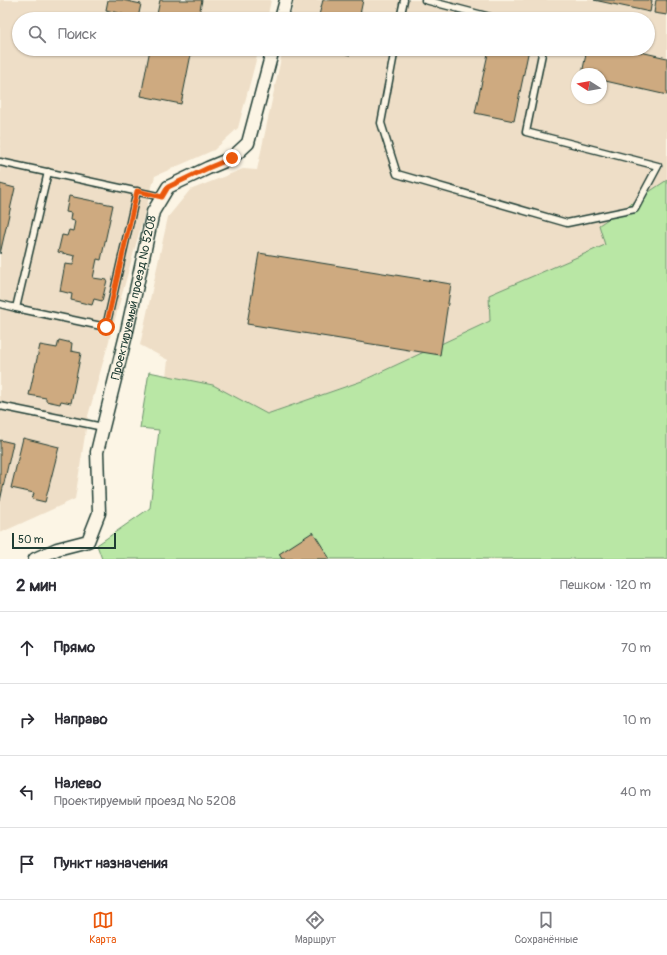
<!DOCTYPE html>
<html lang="ru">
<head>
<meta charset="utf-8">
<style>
	:root { --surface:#fff; --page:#f7f7f7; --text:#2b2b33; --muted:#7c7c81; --line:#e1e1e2; --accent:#ea580c }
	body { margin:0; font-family:Pangolin,sans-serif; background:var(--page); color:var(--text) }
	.compass { position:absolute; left:571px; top:68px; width:36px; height:36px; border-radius:50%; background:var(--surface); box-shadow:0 1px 3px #0004; rotate:281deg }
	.scale { position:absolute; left:12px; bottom:10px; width:104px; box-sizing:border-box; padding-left:4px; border:2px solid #1f3d34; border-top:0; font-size:11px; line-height:14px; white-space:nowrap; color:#1f3d34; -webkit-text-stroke:3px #fcf5e5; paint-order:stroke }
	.stop { position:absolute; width:12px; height:12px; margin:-9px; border:3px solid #ea580c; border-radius:50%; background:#fff }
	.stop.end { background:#ea580c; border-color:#fff; box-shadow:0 1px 4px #0008 }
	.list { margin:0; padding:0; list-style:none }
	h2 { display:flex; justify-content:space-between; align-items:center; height:52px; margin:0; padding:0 16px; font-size:17px }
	h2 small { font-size:13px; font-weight:400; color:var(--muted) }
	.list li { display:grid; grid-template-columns:26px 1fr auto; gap:12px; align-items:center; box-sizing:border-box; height:72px; padding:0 16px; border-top:1px solid var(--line) }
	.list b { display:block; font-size:15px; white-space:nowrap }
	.list p { margin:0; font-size:13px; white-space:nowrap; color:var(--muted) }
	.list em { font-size:13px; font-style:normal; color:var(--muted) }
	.icon { flex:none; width:22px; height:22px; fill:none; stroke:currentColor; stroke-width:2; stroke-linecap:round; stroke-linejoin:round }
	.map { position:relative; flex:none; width:667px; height:559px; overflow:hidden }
	.search { position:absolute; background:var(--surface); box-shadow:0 1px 3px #0004; left:12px; right:12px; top:12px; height:44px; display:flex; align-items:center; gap:10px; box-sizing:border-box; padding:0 14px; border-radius:22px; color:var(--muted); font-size:15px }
	.sheet { height:340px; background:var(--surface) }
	nav { display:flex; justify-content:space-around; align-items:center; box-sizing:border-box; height:56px; border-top:1px solid var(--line); background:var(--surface); font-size:11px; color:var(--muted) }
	nav a { display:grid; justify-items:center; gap:2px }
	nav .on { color:var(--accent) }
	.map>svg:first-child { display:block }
	.built { fill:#eedec7; fill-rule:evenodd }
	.green { fill:#b9e7a5; stroke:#6c926c }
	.building { fill:#ceaa80; stroke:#1f3d34 }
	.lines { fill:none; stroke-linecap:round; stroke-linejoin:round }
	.lane-casing { stroke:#1f3d34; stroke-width:9 }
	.street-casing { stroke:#1f3d34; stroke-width:15 }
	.lane { stroke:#fcf5e5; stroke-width:6 }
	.street { stroke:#fcf5e5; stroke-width:12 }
	.route { stroke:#ea580c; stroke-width:5 }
	.labels { text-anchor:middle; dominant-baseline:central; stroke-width:4; stroke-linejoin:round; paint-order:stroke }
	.street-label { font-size:12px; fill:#1f3d34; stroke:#fcf5e5 }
</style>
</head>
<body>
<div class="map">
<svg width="667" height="559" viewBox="0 0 667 559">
	<rect width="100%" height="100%" fill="#fcf5e5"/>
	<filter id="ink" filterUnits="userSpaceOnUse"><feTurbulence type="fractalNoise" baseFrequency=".025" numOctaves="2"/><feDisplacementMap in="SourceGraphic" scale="8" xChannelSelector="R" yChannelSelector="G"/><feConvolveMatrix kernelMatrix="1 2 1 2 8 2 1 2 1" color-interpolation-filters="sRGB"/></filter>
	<g filter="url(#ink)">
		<g class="built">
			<path d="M 0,0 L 271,0 L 267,19 L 19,19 L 19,49 L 259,49 L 238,128 L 214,150 L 155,176 L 88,416 L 75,499 L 0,533 Z"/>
			<path d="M 294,0 L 667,0 L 667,180 L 599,225 L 606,245 L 489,295 L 490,321 L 362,381 L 267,414 L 213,385 L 166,376 L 168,360 L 140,345 L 168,217 L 190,190 L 243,169 L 257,170 L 283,49 L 648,49 L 648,19 L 290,19 ZM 577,74 L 601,74 L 601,98 L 577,98 Z"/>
		</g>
		<path class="green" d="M 667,180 L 667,559 L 102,559 L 97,545 L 150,508 L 159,430 L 140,428 L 149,372 L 213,385 L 267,414 L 362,381 L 490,321 L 489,295 L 605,245 L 599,225 Z"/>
		<g class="building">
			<path d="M 108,0 L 122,0 L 141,4 L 138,18 L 106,10 Z"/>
			<path d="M 160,0 L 202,0 L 198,19 L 156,19 Z"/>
			<path d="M 323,0 L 363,0 L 359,19 L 318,19 Z"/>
			<path d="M 594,0 L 652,0 L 650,12 Z"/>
			<path d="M 656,0 L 667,0 L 667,15 L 654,13 Z"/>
			<path d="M 150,49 L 192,49 L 181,104 L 141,96 Z"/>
			<path d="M 326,49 L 352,49 L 350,55 Z"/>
			<path d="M 489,49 L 529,49 L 514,121 L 475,113 Z"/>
			<path d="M 587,49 L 627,49 L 667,58 L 667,95 L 601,80 L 601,74 L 582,74 Z"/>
			<path d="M 0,184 L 15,188 L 0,254 Z"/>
			<path d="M 69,196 L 113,205 L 101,260 L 97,259 L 93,278 L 107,280 L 102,301 L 94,299 L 92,305 L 71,300 L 72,294 L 60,291 L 65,264 L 73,265 L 75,256 L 58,252 L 62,235 L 67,236 L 69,230 L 73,231 L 75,221 L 70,220 L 71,213 L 66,212 Z"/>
			<path d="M 259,253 L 451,284 L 440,355 L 247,324 Z"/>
			<path d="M 59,340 L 72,343 L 71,351 L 81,353 L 71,403 L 61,401 L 60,404 L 46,401 L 46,398 L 29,395 L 40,345 L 57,348 Z"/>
			<path d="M 23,438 L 59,447 L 45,502 L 32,499 L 34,493 L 11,488 Z"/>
			<path d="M 0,440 L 13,443 L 0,501 Z"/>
			<path d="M 313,532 L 330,559 L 282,559 L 279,554 Z"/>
		</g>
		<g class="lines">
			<defs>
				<g id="lane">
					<path d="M 425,0 L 498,19"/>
					<path d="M 400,19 L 404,0"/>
					<path d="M 395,49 L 381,123 L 397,174 L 567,223 L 635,209 L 658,166 L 526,132 L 543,49"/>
					<path d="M 0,162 L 162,197"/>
					<path d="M 48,172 L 16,308 L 106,327 L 137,191"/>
					<path d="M 0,304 L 16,308"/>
					<path d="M 0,406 L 103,427"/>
				</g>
				<g id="street">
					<path d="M 281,19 L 286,0"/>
					<path id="s1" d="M 35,559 L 57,549 L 88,541 L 99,513 L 97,452 L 103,427 L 127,331 L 153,212 L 168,187 L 208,168 L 232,158 L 248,143 L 273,49"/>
				</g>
			</defs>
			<use href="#lane" class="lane-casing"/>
			<use href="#street" class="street-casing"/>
			<use href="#lane" class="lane"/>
			<use href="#street" class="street"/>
		</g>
	</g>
	<g class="lines" filter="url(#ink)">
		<path class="route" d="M 106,327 L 137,191 L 162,197 L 168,187 L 208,168 L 232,158"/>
	</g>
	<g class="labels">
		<g class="street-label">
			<text stroke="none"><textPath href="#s1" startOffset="306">Проектируемый проезд № 5208</textPath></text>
		</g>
	</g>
</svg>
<svg class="compass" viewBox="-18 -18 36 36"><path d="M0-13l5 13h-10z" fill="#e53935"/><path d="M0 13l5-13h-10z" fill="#7c7c81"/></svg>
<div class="scale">50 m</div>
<div class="stop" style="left:106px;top:327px"></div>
<div class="stop end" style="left:232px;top:158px"></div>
<div class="search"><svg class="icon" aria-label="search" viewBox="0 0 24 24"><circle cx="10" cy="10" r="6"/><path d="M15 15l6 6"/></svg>Поиск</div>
</div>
<section class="sheet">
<h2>2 мин<small>Пешком · 120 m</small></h2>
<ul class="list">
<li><svg class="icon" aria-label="ahead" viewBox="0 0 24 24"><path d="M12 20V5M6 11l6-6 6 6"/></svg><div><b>Прямо</b></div><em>70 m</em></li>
<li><svg class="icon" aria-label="right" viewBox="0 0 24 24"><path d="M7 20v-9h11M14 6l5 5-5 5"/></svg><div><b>Направо</b></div><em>10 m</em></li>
<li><svg class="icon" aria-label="left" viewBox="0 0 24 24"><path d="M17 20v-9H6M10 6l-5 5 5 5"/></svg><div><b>Налево</b><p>Проектируемый проезд № 5208</p></div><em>40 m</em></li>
<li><svg class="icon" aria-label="arrive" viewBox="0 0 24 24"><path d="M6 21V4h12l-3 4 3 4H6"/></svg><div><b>Пункт назначения</b></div></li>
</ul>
</section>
<nav>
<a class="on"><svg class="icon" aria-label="map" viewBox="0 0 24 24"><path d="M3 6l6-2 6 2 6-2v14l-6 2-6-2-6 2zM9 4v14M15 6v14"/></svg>Карта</a>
<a><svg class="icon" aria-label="directions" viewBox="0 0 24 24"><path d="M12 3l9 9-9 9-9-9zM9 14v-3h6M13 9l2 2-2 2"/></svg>Маршрут</a>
<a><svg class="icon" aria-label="saved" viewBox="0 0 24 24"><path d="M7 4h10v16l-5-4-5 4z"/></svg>Сохранённые</a>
</nav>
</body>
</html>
